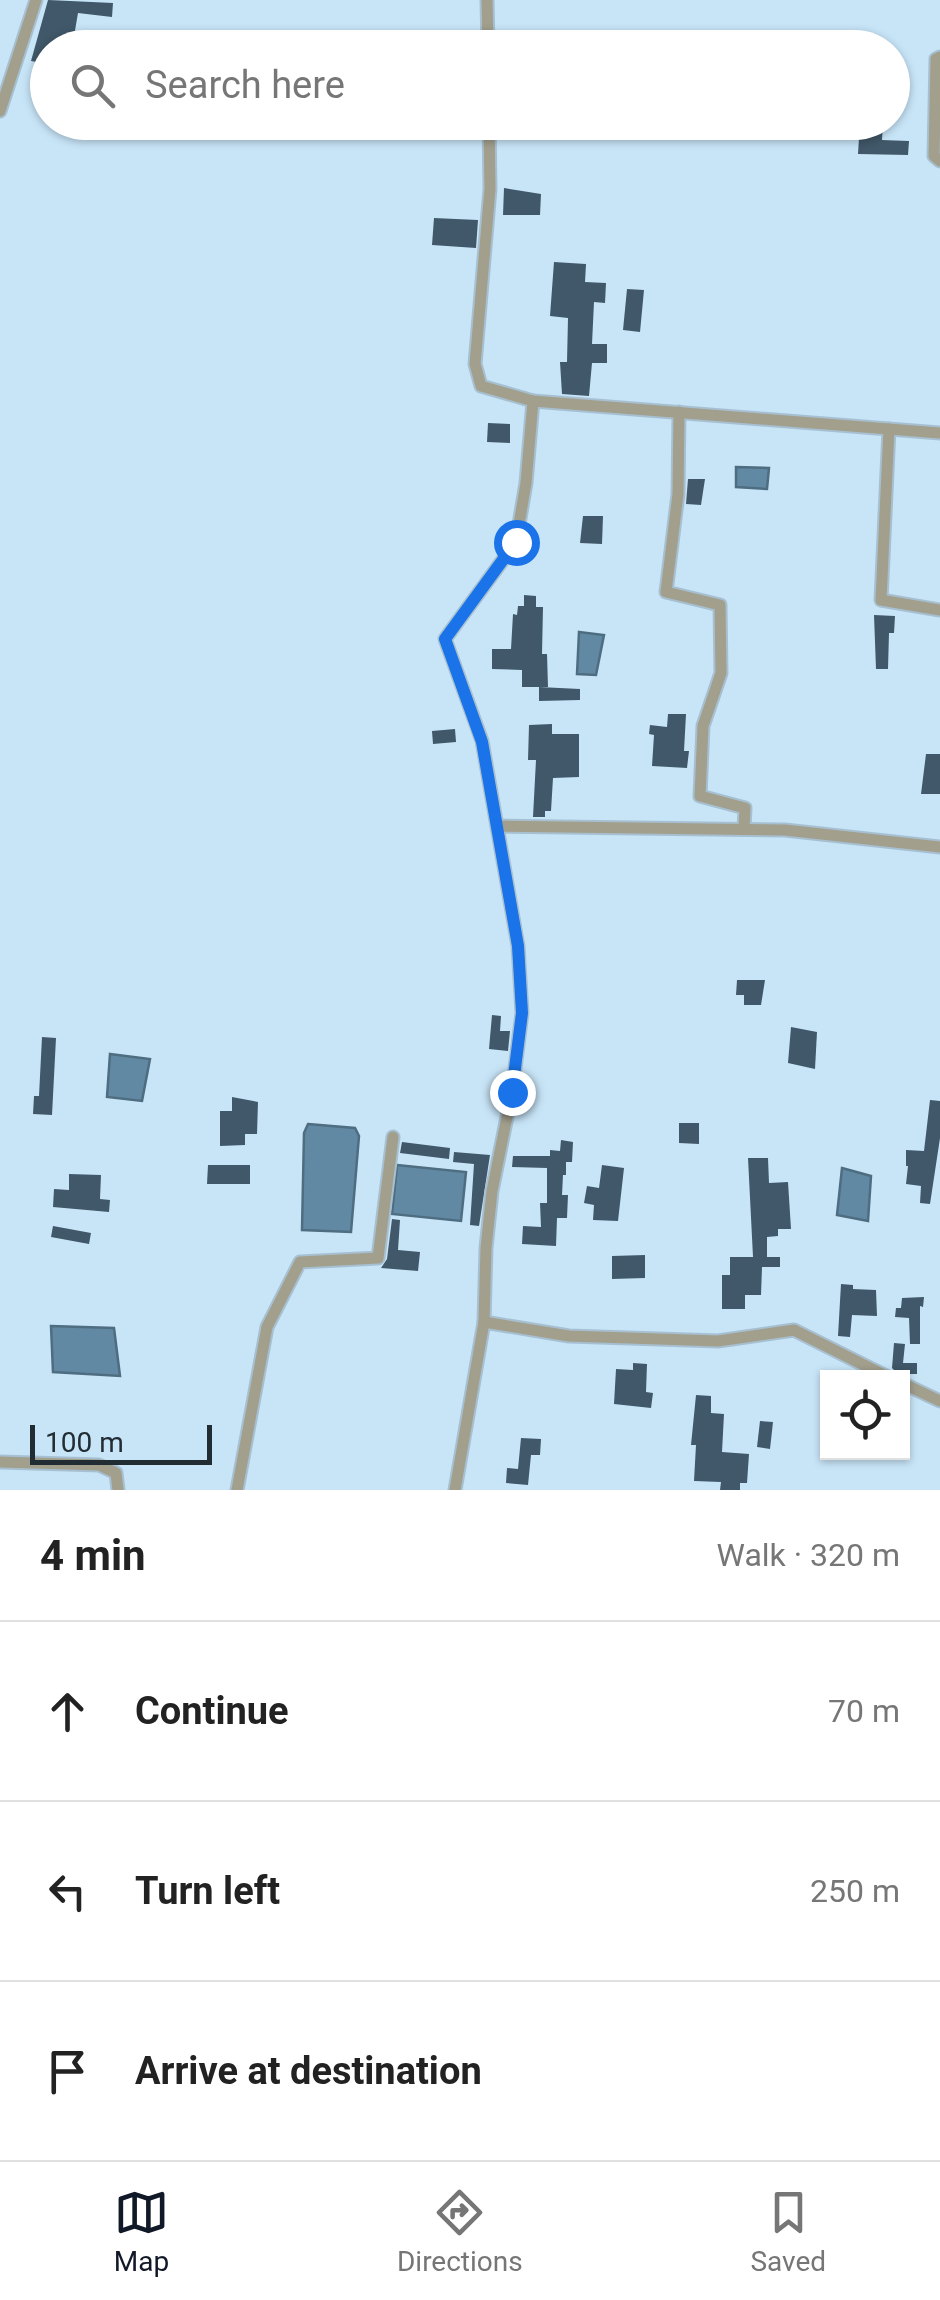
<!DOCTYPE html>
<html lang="en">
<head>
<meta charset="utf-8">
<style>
	:root { --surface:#fff; --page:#f6f6f6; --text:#222; --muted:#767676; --line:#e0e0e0; --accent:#111827 }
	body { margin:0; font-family:Roboto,sans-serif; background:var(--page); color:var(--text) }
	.controls { position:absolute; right:30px; bottom:30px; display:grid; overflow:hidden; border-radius:0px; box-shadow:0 2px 8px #0004 }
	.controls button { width:90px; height:90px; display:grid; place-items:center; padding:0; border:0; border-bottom:2px solid var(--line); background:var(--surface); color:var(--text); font:50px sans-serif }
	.scale { position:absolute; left:30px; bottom:25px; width:182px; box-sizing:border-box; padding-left:10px; border:5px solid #212c33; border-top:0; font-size:28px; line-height:35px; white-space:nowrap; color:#212c33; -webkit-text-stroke:8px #c8e5f8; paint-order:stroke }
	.stop { position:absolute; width:30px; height:30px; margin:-22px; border:8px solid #1a73e8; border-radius:50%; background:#fff }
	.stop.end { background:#1a73e8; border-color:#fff; box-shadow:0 2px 10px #0008 }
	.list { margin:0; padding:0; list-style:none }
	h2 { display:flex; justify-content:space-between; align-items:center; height:130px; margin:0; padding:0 40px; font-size:42px }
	h2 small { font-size:32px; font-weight:400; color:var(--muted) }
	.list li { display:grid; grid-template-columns:65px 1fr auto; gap:30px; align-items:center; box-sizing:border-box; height:180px; padding:0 40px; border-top:2px solid var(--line) }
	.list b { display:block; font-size:38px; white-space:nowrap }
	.list em { font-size:32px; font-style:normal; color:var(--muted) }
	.icon { flex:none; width:55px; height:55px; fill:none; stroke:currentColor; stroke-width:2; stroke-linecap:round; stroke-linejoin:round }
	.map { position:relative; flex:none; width:940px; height:1490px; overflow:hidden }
	.search { position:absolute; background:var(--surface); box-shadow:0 2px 8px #0004; left:30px; right:30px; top:30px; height:110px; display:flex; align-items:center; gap:25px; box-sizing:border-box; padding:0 35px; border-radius:55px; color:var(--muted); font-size:38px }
	.sheet { height:670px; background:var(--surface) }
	nav { display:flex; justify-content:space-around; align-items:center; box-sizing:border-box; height:140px; border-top:2px solid var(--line); background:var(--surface); font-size:28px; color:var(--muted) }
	nav a { display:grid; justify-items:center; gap:5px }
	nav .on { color:var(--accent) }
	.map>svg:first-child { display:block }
	.water { fill:#6289a3; stroke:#4e6d81; stroke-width:2.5 }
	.building { fill:#405869 }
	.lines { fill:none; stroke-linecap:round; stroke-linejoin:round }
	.minor-casing { stroke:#a7c0d1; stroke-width:15 }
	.minor { stroke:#a29f8d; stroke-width:11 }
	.route { stroke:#1a73e8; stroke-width:12 }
</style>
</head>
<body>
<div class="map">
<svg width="940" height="1490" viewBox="0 0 940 1490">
	<rect width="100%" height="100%" fill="#c8e5f8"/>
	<g class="water">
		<path d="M 736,467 L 769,468 L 767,489 L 736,487 Z"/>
		<path d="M 579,632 L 604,635 L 596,675 L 577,674 Z"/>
		<path d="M 110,1054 L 150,1059 L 142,1101 L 107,1097 Z"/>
		<path d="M 308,1124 L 355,1128 L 359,1136 L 351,1232 L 302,1230 L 304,1133 Z"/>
		<path d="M 397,1165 L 466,1172 L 461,1221 L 392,1214 Z"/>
		<path d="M 842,1168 L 871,1176 L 868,1221 L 837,1215 Z"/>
		<path d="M 51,1326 L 114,1328 L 120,1376 L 53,1372 Z"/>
	</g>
	<g class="building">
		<path d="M 48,0 L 113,3 L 112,17 L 78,13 L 72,48 L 48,48 L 48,64 L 31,61 Z"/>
		<path d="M 860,122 L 883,123 L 882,140 L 909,141 L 908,155 L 858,154 Z"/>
		<path d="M 504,188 L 541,194 L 540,215 L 503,215 Z"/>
		<path d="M 434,218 L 478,220 L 476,248 L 432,245 Z"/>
		<path d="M 554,262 L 586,264 L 585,282 L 606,283 L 605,303 L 594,302 L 592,344 L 607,344 L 607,363 L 592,363 L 589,396 L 562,394 L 560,362 L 567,362 L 568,318 L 550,316 Z"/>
		<path d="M 627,289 L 644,290 L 640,332 L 623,330 Z"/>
		<path d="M 488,423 L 510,424 L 510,443 L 487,442 Z"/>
		<path d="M 688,479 L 705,479 L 701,505 L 686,504 Z"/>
		<path d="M 583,516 L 603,516 L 602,544 L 580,543 Z"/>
		<path d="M 524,595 L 536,596 L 536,607 L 543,607 L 542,654 L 547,654 L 548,687 L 522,687 L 522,670 L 492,669 L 492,649 L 511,649 L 513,614 L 517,615 L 518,606 L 524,606 Z"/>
		<path d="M 874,615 L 895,616 L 894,633 L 889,633 L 888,669 L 876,669 Z"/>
		<path d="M 539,687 L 580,689 L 580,700 L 539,701 Z"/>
		<path d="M 668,714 L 686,714 L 684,751 L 689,751 L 687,768 L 652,766 L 654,735 L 649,734 L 650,725 L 667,727 Z"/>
		<path d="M 552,724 L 552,734 L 579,734 L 579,777 L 553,778 L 551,811 L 545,811 L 545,817 L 533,817 L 536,760 L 528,760 L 529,725 Z"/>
		<path d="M 455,729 L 456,742 L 433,744 L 432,731 Z"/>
		<path d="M 926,754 L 940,754 L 940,794 L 921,794 Z"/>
		<path d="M 737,980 L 765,980 L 761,1005 L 744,1005 L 744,995 L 736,995 Z"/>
		<path d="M 492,1015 L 501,1016 L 500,1031 L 510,1031 L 508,1051 L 489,1049 Z"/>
		<path d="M 791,1027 L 817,1032 L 815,1069 L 788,1063 Z"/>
		<path d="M 42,1037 L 56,1038 L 52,1115 L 33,1114 L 34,1096 L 39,1096 Z"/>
		<path d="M 232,1097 L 258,1102 L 257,1134 L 245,1134 L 245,1145 L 220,1146 L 220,1111 L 232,1111 Z"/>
		<path d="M 930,1100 L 940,1101 L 940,1138 L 930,1204 L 920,1203 L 921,1186 L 906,1184 L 908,1166 L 906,1166 L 906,1150 L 924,1151 Z"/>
		<path d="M 679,1123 L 699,1123 L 699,1144 L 679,1143 Z"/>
		<path d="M 561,1140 L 573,1142 L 572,1162 L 566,1162 L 566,1175 L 563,1175 L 562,1195 L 568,1195 L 567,1218 L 557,1218 L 556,1246 L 522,1244 L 523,1226 L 541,1227 L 540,1203 L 547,1203 L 547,1168 L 512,1167 L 513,1156 L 550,1156 L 550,1150 L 560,1151 Z"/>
		<path d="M 402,1142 L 450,1148 L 449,1159 L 400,1153 Z"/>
		<path d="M 454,1152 L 490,1155 L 479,1226 L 470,1225 L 474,1164 L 453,1162 Z"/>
		<path d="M 748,1158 L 768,1158 L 769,1183 L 788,1182 L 791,1229 L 778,1229 L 778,1236 L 767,1237 L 767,1257 L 780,1257 L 780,1267 L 762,1267 L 761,1295 L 745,1295 L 745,1309 L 722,1309 L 722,1275 L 730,1275 L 730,1257 L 753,1257 Z"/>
		<path d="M 208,1165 L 250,1165 L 250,1184 L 207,1184 Z"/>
		<path d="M 602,1165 L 624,1168 L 618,1221 L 593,1220 L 594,1205 L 584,1203 L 587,1186 L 599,1188 Z"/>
		<path d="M 69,1174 L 101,1175 L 100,1199 L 110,1200 L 109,1212 L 53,1207 L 54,1189 L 69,1190 Z"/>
		<path d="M 392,1219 L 400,1220 L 398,1250 L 420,1252 L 418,1271 L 381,1268 L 387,1259 Z"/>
		<path d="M 53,1226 L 91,1233 L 89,1244 L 51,1237 Z"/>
		<path d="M 645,1255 L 645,1278 L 612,1279 L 612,1256 Z"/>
		<path d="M 841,1284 L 853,1285 L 853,1289 L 876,1290 L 877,1316 L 852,1315 L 850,1337 L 838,1336 Z"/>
		<path d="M 924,1297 L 923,1307 L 920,1306 L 920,1344 L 910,1344 L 909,1318 L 895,1317 L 896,1308 L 901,1308 L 902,1298 Z"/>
		<path d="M 894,1343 L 905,1344 L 903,1363 L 917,1363 L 917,1374 L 898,1374 L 892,1368 Z"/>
		<path d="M 633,1363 L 647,1364 L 646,1392 L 653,1393 L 651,1408 L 614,1404 L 616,1369 L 633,1370 Z"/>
		<path d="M 696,1395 L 711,1396 L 711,1413 L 724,1414 L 722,1452 L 749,1454 L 747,1483 L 740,1483 L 740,1490 L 720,1490 L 721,1482 L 694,1481 L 696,1445 L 691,1445 Z"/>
		<path d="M 760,1421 L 773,1422 L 770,1449 L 757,1447 Z"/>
		<path d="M 521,1438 L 541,1439 L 540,1455 L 531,1455 L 528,1485 L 506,1483 L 507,1468 L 518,1469 Z"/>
	</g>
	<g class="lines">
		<defs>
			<g id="minor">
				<path d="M 487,0 L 488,48"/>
				<path d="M 940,57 L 936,59 L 934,156 L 940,161"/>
				<path d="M 0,111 L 36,0"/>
				<path d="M 533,401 L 940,433"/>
				<path d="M 679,412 L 678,494 L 666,592 L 720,605 L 721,673 L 703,726 L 700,796 L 745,808 L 744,829"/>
				<path d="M 889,429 L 881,600 L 940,610"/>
				<path d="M 497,826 L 785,830 L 940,847"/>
				<path d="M 484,1322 L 569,1336 L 718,1341 L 794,1330 L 890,1378"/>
				<path d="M 902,1383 L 940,1401"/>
				<path d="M 0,1462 L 99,1465 L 116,1473 L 118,1490"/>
				<path d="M 237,1490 L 267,1327 L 300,1262 L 378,1258 L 393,1137"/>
				<path d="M 455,1490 L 484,1322 L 486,1248 L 492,1191 L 512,1092 L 522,1013 L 518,946 L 482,741 L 445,639 L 516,542 L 526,483 L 533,401 L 481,386 L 475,364 L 490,189 L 489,122"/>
			</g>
		</defs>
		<use href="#minor" class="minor-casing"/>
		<use href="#minor" class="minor"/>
	</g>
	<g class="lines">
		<path class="route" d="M 512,1092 L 522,1013 L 518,946 L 482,742 L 445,639 L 516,542"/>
	</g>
</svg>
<div class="controls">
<button><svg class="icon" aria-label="locate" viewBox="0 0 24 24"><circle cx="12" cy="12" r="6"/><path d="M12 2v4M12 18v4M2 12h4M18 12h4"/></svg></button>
</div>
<div class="scale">100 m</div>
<div class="stop" style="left:516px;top:542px"></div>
<div class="stop end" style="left:512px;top:1092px"></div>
<div class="search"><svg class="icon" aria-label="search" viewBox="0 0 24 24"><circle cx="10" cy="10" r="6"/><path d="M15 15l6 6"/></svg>Search here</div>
</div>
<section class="sheet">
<h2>4 min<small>Walk · 320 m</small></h2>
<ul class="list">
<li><svg class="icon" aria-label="ahead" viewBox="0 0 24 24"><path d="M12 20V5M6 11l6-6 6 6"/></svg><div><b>Continue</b></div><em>70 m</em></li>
<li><svg class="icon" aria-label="left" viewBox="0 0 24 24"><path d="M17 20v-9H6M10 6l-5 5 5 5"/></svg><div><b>Turn left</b></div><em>250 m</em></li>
<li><svg class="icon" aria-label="arrive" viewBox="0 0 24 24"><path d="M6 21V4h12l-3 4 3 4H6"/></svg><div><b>Arrive at destination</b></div></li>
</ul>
</section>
<nav>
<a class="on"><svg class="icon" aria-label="map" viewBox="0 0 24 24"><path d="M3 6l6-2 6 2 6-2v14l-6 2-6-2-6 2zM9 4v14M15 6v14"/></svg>Map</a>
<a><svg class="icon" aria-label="directions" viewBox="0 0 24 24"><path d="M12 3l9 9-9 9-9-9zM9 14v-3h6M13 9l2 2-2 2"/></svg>Directions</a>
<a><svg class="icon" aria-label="saved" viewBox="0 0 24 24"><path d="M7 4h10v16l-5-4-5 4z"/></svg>Saved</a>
</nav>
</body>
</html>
